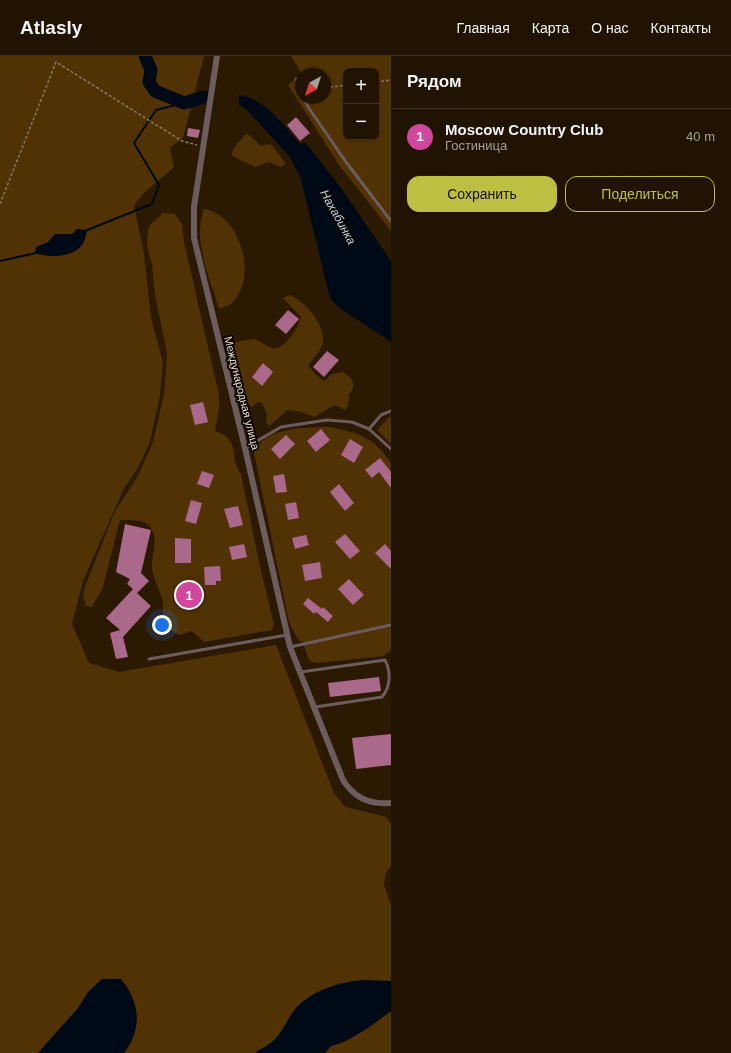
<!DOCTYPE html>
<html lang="ru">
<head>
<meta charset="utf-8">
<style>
	:root { --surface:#201302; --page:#281c0c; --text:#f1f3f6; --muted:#a29e99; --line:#3d3224; --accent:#bdbf43 }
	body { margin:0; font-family:Helvetica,sans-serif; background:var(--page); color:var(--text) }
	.controls { position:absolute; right:12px; top:12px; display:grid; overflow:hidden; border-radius:8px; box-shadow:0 1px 3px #0004 }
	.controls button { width:36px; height:36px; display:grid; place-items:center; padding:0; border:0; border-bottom:1px solid var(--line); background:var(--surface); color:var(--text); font:20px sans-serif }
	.compass { position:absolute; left:295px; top:12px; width:36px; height:36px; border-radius:50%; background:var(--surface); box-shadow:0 1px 3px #0004; rotate:219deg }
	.you { position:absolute; left:162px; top:569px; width:14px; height:14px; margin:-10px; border:3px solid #fff; border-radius:50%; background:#1a73e8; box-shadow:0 0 0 6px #1a73e833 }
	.badge { display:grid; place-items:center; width:26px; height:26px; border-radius:50%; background:var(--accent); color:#fff; font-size:13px; font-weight:700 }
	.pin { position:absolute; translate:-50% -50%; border:2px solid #fff; box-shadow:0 1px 4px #0006 }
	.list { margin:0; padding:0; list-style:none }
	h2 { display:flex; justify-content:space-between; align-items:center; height:52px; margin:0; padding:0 16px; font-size:17px }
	h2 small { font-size:13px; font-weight:400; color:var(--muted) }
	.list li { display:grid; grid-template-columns:26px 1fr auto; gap:12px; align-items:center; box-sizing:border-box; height:56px; padding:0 16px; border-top:1px solid var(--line) }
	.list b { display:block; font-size:15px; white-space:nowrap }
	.list p { margin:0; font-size:13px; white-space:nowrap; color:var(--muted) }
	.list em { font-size:13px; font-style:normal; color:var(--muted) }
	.actions { display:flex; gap:8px; padding:12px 16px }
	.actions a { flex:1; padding:9px 0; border:1px solid var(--accent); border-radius:12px; text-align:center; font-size:14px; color:var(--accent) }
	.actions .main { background:var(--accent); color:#111 }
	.map { position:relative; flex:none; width:391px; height:997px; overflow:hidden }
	header { display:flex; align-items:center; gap:24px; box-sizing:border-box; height:56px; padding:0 20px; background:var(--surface); border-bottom:1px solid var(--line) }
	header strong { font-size:19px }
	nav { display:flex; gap:22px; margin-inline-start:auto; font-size:14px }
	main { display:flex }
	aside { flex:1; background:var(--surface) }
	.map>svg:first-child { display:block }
	.green { fill:#503205; fill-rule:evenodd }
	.water { fill:#000a17 }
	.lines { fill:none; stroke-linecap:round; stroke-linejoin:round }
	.stream { stroke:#000a17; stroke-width:2 }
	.river { stroke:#000a17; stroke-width:13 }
	.building { fill:#aa688a }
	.path { stroke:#897a68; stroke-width:1.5; stroke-dasharray:3 2; stroke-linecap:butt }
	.service { stroke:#6c5c5e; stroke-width:3 }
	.minor { stroke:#6c5c5e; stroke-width:6 }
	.labels { text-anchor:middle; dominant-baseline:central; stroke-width:4; stroke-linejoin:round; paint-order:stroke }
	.street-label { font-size:11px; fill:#e5d9cb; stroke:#0d0601 }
	.water-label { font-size:12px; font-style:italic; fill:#bbdbf5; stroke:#0d0601 }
</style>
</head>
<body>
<header>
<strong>Atlasly</strong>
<nav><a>Главная</a><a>Карта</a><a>О нас</a><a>Контакты</a></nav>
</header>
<main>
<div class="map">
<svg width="391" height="997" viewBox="0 0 391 997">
	<rect width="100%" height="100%" fill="#2b1902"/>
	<g class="green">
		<path d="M 0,0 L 204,0 L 183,82 L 170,92 L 174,111 L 144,137 L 134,149 L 144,198 L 151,262 L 163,306 L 160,339 L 150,386 L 138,412 L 124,432 L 83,525 L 72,568 L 89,607 L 119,616 L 276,589 L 334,737 L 345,751 L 386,761 L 391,767 L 391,810 L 386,817 L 384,828 L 389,845 L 391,846 L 391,997 L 0,997 Z"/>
		<path d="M 291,0 L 391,0 L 391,175 L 339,109 L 288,29 L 301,18 L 301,42 L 325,42 L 325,18 L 302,18 ZM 346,15 L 376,15 L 376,81 L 346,81 Z"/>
		<path d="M 248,78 L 261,90 L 269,88 L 272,89 L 286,108 L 281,111 L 269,106 L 255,111 L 234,101 L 232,99 L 233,93 L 245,79 Z"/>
		<path d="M 204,153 C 240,158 258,220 233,246 C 230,250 223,251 219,253 C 210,222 192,185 204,153 Z"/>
		<path d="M 163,157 L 175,158 L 182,168 L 184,186 L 219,339 L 219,352 L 215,375 C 243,385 227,398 241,418 L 259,506 L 274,569 L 272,574 L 204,586 L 192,575 L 179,579 C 174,577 168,573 165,568 C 162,561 164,554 163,547 C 161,535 153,524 152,512 C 151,499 159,484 151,472 C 145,462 129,465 120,464 L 103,531 L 92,551 L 86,550 L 83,539 L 86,528 L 115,455 L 138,420 L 153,386 L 164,338 L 167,297 L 155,239 L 152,208 L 147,191 L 148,174 L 150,169 Z"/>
		<path d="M 289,239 C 304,243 325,269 323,285 C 322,295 314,301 308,309 L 315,318 L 324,325 L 332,318 L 343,316 C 352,322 358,329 349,338 L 348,350 L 345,354 L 334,349 L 315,361 L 298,355 L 287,354 L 271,369 L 266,368 L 267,357 L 261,346 L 256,347 L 252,351 C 235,344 232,309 228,292 L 230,287 L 254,283 L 274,293 C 288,289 297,274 301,261 L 283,242 Z"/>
		<path d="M 390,360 L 391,362 L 391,388 L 377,374 Z"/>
		<path d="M 330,371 C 361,378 372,380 391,407 L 391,594 L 384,600 L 317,607 L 312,606 L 308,602 L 304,590 L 297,582 L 289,566 L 254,397 C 262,371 308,371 330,371 Z"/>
	</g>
	<g class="water">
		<path d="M 239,39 C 266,43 283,69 300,88 L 306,87 L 341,132 L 391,205 L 391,286 L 338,251 L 330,242 L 301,123 L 290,101 L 246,53 L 239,49 Z"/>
		<path d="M 77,173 L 87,174 C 86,178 85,185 82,189 C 72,202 49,202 35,197 L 36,191 L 48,186 L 55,178 L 72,178 Z"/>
		<path d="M 102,923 L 121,923 C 140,946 143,973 124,997 L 38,997 L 78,952 L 88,936 Z"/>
		<path d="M 364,924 L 391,925 L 391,955 C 373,968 353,985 331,990 L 325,997 L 255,997 C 261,992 270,989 275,983 C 284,974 288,961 296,952 C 313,934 339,926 364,924 Z"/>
	</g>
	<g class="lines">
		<g class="stream">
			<path d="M 85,175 L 152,148 L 159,129 L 134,87 L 156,54 L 184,47"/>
			<path d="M 0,205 L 36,197"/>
		</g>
		<path class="river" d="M 145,0 L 151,14 L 149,26 L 155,35 L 184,47 L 204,41"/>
	</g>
	<g class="building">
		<path d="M 296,61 L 310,77 L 300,85 L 287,69 Z"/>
		<path d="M 188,72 L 200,74 L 198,82 L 187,80 Z"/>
		<path d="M 288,254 L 299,263 L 286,278 L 275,269 Z"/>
		<path d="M 327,295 L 339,304 L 324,321 L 313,311 Z"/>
		<path d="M 263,307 L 273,316 L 262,330 L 252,321 Z"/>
		<path d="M 203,346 L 208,366 L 195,369 L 190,349 Z"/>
		<path d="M 321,373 L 330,384 L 316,396 L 307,385 Z"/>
		<path d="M 286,379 L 295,388 L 280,403 L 271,393 Z"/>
		<path d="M 350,383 L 363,391 L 354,407 L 341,399 Z"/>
		<path d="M 380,402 L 391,416 L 391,432 L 379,416 L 372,422 L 365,414 Z"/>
		<path d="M 202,415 L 214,419 L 209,432 L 197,428 Z"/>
		<path d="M 284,418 L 287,436 L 276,437 L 273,420 Z"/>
		<path d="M 339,428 L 354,447 L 345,455 L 330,436 Z"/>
		<path d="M 191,444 L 202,447 L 196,468 L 185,465 Z"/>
		<path d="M 296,446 L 299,462 L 288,464 L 285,448 Z"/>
		<path d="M 238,450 L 243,469 L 230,472 L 224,453 Z"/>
		<path d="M 125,468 L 151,474 L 141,517 L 149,525 L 137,537 L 151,550 L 123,581 L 128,601 L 116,603 L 110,577 L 120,574 L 106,562 L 133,533 L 127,528 L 130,523 L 116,516 Z"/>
		<path d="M 345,478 L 360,495 L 350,503 L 335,486 Z"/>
		<path d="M 306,479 L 309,489 L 295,493 L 292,482 Z"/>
		<path d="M 175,482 L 191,483 L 191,507 L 175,507 Z"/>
		<path d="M 244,488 L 247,501 L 232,504 L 229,491 Z"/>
		<path d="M 385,488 L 391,495 L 391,513 L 375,497 Z"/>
		<path d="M 320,506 L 322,522 L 305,525 L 302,509 Z"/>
		<path d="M 220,510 L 221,525 L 216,525 L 216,529 L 205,529 L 204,511 Z"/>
		<path d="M 349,523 L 364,539 L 353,549 L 338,533 Z"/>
		<path d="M 308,542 L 322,553 L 323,551 L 333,560 L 328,566 L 316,556 L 314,558 L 303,548 Z"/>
		<path d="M 379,621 L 381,635 L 330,641 L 328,627 Z"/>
		<path d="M 391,678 L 391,709 L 356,713 L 352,682 Z"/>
	</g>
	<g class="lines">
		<g class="path">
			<path d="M 376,26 L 391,24"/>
			<path d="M 325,32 L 346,29"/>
			<path d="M 0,148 L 56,6 L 182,85 L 197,89"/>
		</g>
		<g class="service">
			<path d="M 296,23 L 301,35"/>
			<path d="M 304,42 L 308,51 L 346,106 L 391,165"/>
			<path d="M 369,373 L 381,359 L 391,355"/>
			<path d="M 245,392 L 281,371 L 327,364 L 352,366 L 369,373 L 391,393"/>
			<path d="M 290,591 L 391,569"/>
			<path d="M 149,603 L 287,579"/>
			<path d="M 301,616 L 385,604 C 391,616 391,630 382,641 L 315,651"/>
		</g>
		<path class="minor" d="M 217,0 L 194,151 L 194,182 L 245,392 L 290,591 L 343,724 C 354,742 370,749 391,747"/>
	</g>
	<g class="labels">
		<g class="street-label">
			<text transform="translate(242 337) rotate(76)">Международная улица</text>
		</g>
		<g class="water-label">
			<text transform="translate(338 161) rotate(61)">Нахабинка</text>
		</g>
	</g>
</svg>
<div class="controls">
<button>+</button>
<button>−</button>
</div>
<svg class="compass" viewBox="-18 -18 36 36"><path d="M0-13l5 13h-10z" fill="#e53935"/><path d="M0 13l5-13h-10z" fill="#a29e99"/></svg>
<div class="you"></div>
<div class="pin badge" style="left:189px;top:539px;background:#d1479c">1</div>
</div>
<aside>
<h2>Рядом<small></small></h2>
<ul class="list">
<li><span class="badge" style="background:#d1479c">1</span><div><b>Moscow Country Club</b><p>Гостиница</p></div><em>40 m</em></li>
</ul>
<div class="actions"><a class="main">Сохранить</a><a>Поделиться</a></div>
</aside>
</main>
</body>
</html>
